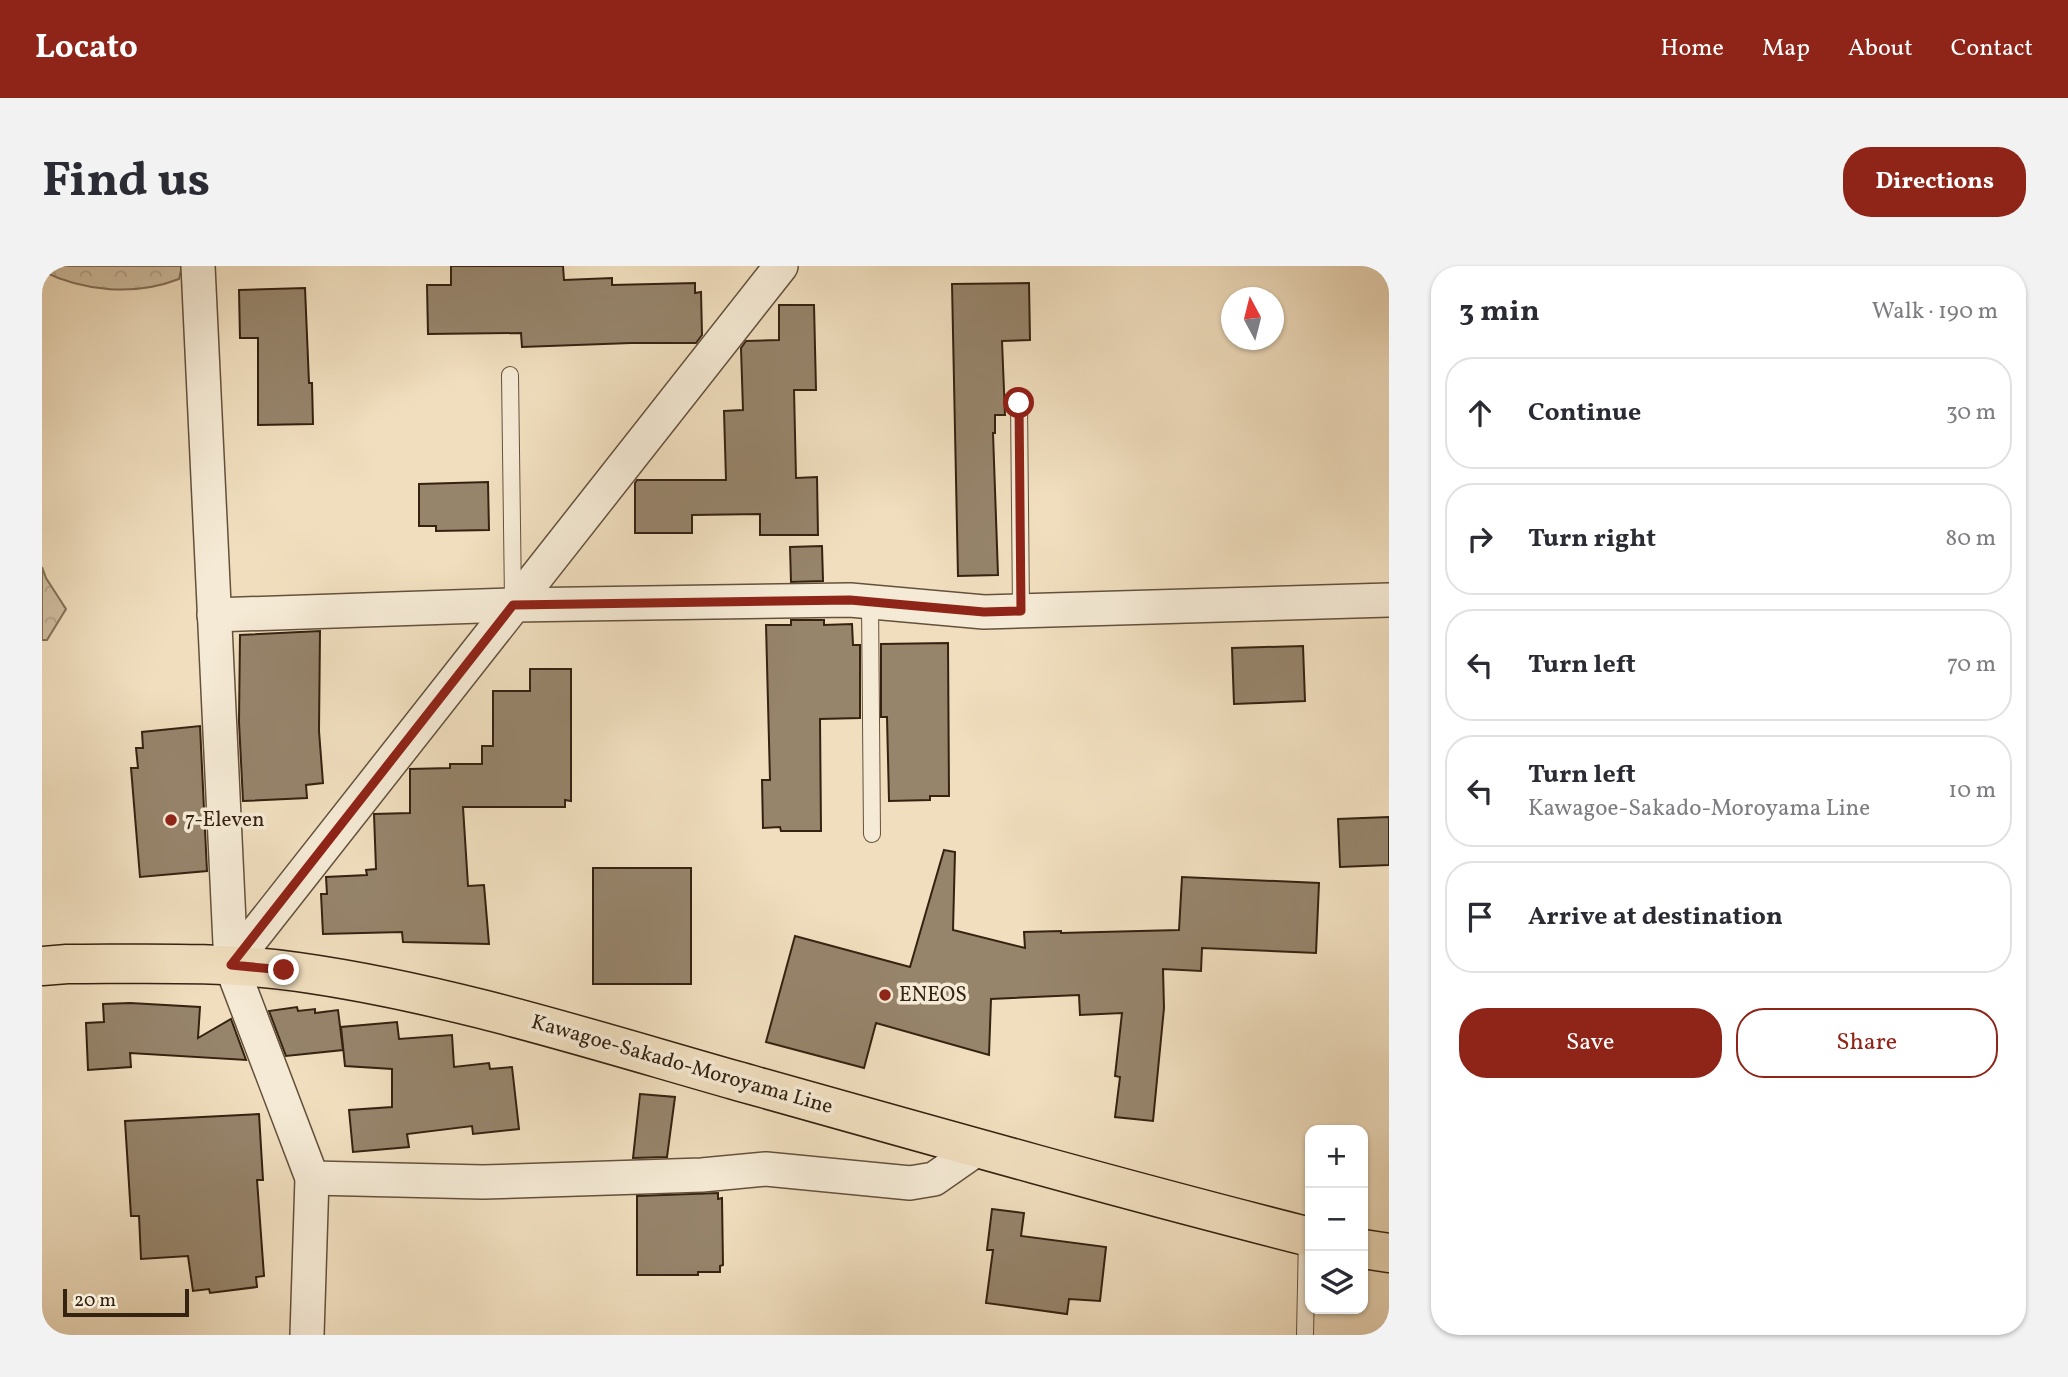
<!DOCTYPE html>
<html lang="en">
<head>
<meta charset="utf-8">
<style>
	:root { --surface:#fff; --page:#f2f2f3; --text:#2b2b33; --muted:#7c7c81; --line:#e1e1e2; --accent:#8f2418 }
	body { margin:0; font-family:Vollkorn,serif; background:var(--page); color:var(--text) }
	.controls { position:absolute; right:21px; bottom:21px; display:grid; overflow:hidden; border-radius:14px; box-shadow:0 2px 5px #0004 }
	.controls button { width:63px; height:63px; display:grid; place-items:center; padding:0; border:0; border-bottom:2px solid var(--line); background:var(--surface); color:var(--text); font:35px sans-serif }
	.compass { position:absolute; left:1179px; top:21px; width:63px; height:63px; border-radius:50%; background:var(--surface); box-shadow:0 2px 5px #0004; rotate:353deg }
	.scale { position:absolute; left:21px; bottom:18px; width:126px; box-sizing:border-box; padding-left:7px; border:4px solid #352211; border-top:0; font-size:19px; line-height:24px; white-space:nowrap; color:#352211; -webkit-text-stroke:5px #f5ead5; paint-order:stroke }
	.stop { position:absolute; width:21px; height:21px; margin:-16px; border:5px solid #8f2418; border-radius:50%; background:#fff }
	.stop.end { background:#8f2418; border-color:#fff; box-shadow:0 2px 7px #0008 }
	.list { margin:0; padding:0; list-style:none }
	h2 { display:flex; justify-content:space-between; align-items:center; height:91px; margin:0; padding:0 28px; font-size:30px }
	h2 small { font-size:23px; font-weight:400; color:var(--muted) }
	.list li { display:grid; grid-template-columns:46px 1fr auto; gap:21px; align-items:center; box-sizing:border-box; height:112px; margin:0 14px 14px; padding:0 14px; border:2px solid var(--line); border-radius:28px }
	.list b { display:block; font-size:26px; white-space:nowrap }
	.list p { margin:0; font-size:23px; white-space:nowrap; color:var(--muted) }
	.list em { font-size:23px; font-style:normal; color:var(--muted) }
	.actions { display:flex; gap:14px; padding:21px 28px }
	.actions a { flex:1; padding:16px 0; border:2px solid var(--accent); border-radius:28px; text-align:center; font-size:24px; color:var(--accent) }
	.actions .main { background:var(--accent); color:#fff }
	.icon { flex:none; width:38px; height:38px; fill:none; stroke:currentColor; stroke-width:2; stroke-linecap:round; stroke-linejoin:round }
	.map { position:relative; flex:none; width:1347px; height:1069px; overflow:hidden; border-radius:28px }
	header { display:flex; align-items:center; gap:42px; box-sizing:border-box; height:98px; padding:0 35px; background:var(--accent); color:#fff }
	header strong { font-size:33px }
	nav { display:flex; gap:38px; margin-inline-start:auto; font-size:24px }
	.intro { display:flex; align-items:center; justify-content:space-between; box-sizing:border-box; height:168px; padding:0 42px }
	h1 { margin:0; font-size:49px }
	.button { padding:18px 32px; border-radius:28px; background:var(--accent); color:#fff; font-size:24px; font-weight:700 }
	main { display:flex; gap:42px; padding:0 42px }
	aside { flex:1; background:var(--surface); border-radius:28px; box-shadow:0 2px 5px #0004 }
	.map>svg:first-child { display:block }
	.forest { fill:url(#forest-crowns); stroke:#827059; stroke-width:2 }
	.building { fill:#96846b; stroke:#352211; stroke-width:2 }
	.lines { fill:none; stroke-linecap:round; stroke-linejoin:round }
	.service-casing { stroke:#64513c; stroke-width:18 }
	.minor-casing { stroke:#64513c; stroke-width:36 }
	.primary-casing { stroke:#352211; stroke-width:41 }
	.service { stroke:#f5ead5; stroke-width:16 }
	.minor { stroke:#f5ead5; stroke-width:33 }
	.primary { stroke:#f0debe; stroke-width:38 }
	.route { stroke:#8f2418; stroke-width:9 }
	.poi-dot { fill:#8f2418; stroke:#f5ead5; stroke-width:2.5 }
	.labels { text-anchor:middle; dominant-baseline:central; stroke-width:7; stroke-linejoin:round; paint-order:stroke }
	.poi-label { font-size:21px; fill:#352211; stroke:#f5ead5; text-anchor:start }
	.street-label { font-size:21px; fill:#352211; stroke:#f5ead5 }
</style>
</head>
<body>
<header>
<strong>Locato</strong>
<nav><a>Home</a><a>Map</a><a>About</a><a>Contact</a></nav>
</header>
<div class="intro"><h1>Find us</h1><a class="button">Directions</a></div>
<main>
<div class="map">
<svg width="1347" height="1069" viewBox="0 0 1347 1069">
	<defs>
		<pattern id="forest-crowns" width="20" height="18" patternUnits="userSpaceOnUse" patternTransform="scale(1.75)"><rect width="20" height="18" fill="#d0bea1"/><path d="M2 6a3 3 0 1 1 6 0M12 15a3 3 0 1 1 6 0" fill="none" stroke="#b3a38a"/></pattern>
	</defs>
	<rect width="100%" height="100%" fill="#f0debe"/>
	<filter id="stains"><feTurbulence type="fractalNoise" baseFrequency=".00286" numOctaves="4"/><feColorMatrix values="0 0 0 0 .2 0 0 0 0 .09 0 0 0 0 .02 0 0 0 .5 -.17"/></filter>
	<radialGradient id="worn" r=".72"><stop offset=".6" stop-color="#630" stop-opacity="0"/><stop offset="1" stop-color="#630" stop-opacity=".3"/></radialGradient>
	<g class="forest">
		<path d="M 0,0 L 140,0 L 137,13 C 93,30 42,26 0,5 Z"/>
		<path d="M 0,301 L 4,312 L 24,343 L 5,374 L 0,374 Z"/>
	</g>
	<g class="building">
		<path d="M 409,0 L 521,0 L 522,14 L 570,12 L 570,19 L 653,17 L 653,27 L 659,26 L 660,69 L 654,77 L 589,77 L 480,81 L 479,67 L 386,68 L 385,19 L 409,19 Z"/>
		<path d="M 987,17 L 988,74 L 960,75 L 963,149 L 953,149 L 953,167 L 951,167 L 956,309 L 916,310 L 910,18 Z"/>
		<path d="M 263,22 L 267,117 L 270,117 L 271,158 L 216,159 L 216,72 L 198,72 L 197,24 Z"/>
		<path d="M 737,39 L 772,39 L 774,124 L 752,124 L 754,212 L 775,211 L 776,269 L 718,269 L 718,248 L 650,249 L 650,267 L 593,267 L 593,217 L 595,214 L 684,214 L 682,145 L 701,144 L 699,82 L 704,75 L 737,74 Z"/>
		<path d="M 446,216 L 447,264 L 394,265 L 394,260 L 377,260 L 377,218 Z"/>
		<path d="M 780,280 L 781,315 L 749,316 L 748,281 Z"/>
		<path d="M 749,354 L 782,354 L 782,359 L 810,358 L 811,379 L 818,379 L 818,452 L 778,453 L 779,565 L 739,565 L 738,561 L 721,562 L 720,514 L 728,514 L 724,359 L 749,359 Z"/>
		<path d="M 278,365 L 277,465 L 281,517 L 264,519 L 265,532 L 201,535 L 197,456 L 198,369 Z"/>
		<path d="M 906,377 L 907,530 L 888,530 L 888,534 L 847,535 L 845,451 L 839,451 L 839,378 Z"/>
		<path d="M 1261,380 L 1263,435 L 1192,438 L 1190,382 Z"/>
		<path d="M 488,403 L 529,403 L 529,535 L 523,534 L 523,541 L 421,541 L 426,620 L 442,619 L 447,678 L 361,676 L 360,666 L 281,668 L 279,628 L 285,628 L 284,611 L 325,609 L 324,604 L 334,603 L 332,548 L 368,547 L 368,503 L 408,502 L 408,498 L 440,498 L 440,480 L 451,480 L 451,425 L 488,425 Z"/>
		<path d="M 158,460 L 165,605 L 98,611 L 89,502 L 96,502 L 94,482 L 101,482 L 100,466 Z"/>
		<path d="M 1347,551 L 1347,599 L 1298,601 L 1296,553 Z"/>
		<path d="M 902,584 L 913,586 L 911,664 L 983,682 L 982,666 L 1019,665 L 1019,667 L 1137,664 L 1140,611 L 1277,617 L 1274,687 L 1160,682 L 1159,705 L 1121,703 L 1122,742 L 1111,855 L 1073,851 L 1078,811 L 1073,810 L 1080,747 L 1038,749 L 1037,729 L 949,733 L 947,789 L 834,757 L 822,802 L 724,776 L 753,670 L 868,701 Z"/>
		<rect x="551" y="602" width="98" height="116"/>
		<path d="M 88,737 L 158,741 L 156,772 L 189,753 L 204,794 L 88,787 L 89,801 L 46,804 L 44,757 L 62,756 L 61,738 Z"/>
		<path d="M 255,741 L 256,745 L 273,743 L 273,747 L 296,744 L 301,784 L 244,790 L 227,745 Z"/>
		<path d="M 355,756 L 357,773 L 410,769 L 412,801 L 447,797 L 448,803 L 470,801 L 477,863 L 431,868 L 430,860 L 365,868 L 367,881 L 311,886 L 307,844 L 350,841 L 350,803 L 303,800 L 299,761 Z"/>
		<path d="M 598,828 L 633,831 L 625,891 L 591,892 Z"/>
		<path d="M 217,848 L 221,914 L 215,914 L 222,1010 L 214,1011 L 215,1021 L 168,1027 L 167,1023 L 151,1025 L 146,990 L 99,993 L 97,950 L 89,950 L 83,855 Z"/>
		<path d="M 676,927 L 676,933 L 680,932 L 681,999 L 678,1000 L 678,1006 L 656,1006 L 656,1009 L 595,1009 L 595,930 Z"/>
		<path d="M 950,943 L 982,947 L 979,970 L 1064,981 L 1058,1035 L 1027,1033 L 1025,1048 L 944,1037 L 951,984 L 945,984 Z"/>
	</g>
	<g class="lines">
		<defs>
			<g id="service">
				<path d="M 468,109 L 471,334"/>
				<path d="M 977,137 L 979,345"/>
				<path d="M 828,336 L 830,568"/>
				<path d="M 1263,1069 L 1265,971"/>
			</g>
			<g id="minor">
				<path d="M 156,0 L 189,699 L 270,912 L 265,1069"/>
				<path d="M 172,349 L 471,339 L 808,334 L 942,346 L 1347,334"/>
				<path d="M 189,699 L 739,0"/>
				<path d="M 270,912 L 441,916 L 660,909 L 724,903 L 868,917 L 892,913 L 935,883"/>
			</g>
			<g id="primary">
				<path d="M 0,700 L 25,698 C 102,698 180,695 256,706 C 405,727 548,773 692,814 C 884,868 1075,922 1268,971"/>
				<path d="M 1321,983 L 1347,987"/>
			</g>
		</defs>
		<use href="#service" class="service-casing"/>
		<use href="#minor" class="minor-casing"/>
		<use href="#primary" class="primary-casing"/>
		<use href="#service" class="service"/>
		<use href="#minor" class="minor"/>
		<use href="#primary" class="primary"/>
	</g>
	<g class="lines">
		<path class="route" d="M 242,704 L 189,699 L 471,339 L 808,334 L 942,346 L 979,345 L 977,137"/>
	</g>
	<g class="poi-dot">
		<circle cx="129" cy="554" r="7"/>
		<circle cx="843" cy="729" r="7"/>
	</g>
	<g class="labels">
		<g class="poi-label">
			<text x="143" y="554">7-Eleven</text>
			<text x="857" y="729">ENEOS</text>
		</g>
		<g class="street-label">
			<text transform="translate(640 799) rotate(16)">Kawagoe-Sakado-Moroyama Line</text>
		</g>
	</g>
	<rect width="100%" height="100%" filter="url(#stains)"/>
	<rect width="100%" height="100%" fill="url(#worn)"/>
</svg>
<div class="controls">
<button>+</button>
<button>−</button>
<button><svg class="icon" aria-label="layers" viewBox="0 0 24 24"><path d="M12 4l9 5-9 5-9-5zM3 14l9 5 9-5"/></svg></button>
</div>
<svg class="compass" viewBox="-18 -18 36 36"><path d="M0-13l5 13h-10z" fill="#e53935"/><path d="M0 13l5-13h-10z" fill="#7c7c81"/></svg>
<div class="scale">20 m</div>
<div class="stop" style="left:977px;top:137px"></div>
<div class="stop end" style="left:242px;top:704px"></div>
</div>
<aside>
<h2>3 min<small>Walk · 190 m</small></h2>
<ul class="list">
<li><svg class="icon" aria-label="ahead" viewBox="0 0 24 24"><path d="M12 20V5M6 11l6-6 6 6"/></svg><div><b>Continue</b></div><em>30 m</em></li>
<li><svg class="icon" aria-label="right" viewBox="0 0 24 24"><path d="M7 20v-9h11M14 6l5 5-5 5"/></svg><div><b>Turn right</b></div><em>80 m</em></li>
<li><svg class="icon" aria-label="left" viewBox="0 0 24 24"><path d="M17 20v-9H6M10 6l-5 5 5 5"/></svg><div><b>Turn left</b></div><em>70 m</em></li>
<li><svg class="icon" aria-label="left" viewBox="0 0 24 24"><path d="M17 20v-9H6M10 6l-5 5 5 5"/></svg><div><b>Turn left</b><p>Kawagoe-Sakado-Moroyama Line</p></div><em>10 m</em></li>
<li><svg class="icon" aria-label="arrive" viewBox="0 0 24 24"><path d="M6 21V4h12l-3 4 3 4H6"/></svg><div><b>Arrive at destination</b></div></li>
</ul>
<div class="actions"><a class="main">Save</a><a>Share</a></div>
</aside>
</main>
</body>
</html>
